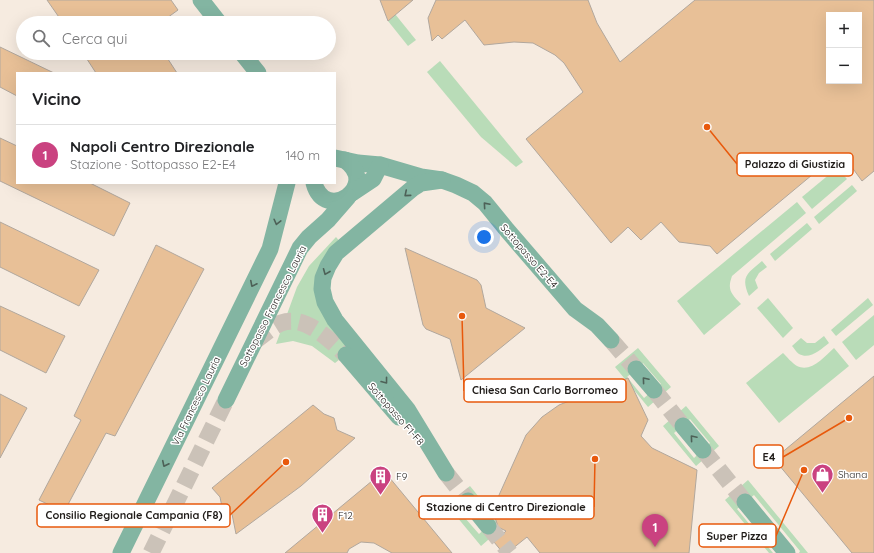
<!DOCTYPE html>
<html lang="it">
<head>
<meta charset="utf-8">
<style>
	:root { --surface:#fff; --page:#f6f6f6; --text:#202124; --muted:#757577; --line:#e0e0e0; --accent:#ca4280 }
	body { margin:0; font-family:Quicksand,sans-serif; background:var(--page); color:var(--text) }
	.controls { position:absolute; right:12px; top:12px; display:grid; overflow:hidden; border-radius:0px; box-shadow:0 4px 16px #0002 }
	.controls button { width:36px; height:36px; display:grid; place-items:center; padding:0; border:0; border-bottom:1px solid var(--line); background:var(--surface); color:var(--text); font:20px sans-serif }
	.you { position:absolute; left:484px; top:237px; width:14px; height:14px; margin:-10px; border:3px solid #fff; border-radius:50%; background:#1a73e8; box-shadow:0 0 0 6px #1a73e833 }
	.badge { display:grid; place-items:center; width:26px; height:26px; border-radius:50%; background:var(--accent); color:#fff; font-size:13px; font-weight:700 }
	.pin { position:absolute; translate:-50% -33px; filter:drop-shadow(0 1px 2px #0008) }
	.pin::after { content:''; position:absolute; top:21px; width:14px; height:12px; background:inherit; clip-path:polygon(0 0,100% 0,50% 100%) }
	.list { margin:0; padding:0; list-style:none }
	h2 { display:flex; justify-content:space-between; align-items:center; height:52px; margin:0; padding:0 16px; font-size:17px }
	h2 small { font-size:13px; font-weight:400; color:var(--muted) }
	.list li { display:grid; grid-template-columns:26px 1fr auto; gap:12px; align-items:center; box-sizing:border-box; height:60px; padding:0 16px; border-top:1px solid var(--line) }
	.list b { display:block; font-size:15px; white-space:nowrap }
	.list p { margin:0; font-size:13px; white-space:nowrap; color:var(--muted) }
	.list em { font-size:13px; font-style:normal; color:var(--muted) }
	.icon { flex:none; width:22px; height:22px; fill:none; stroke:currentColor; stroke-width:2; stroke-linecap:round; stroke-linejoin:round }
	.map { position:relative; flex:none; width:874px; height:553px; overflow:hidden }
	.search { position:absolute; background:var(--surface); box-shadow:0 4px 16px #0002; left:16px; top:16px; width:320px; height:44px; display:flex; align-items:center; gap:10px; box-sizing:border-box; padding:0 14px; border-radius:22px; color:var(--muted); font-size:15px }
	.panel { position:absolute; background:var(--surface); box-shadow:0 4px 16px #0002; left:16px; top:72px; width:320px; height:112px; border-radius:0px }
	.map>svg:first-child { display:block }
	.green { fill:#b9dcb8; fill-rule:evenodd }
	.building { fill:#e8c097; stroke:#b1a79d; fill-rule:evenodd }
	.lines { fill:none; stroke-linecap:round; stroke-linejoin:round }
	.minor-tunnel { stroke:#cbc2b8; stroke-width:17; stroke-dasharray:17 8; stroke-linecap:butt }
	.minor { stroke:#83b5a2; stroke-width:17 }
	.oneway { stroke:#4d6157 }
	.labels { text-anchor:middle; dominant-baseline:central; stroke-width:3; stroke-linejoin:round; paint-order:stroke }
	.street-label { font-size:10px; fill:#201c19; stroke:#fff }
	.poi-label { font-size:10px; fill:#201c19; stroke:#fff; text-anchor:start }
	.leader { fill:none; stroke:#e8590c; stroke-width:1.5 }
	.callout-dot { fill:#e8590c; stroke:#fff; stroke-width:1.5 }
	.callout { fill:#fff; stroke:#e8590c; stroke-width:1.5 }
	.callout-label { font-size:11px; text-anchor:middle; font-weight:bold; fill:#201c19 }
</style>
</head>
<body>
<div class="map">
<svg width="874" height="553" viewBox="0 0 874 553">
	<rect width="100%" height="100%" fill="#f6ebe0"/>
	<g class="green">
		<path d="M 395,14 L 416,40 L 408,46 L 388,21 Z"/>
		<path d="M 440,61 L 523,162 L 516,167 L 481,137 L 427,72 Z"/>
		<path d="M 837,168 L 847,179 L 812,209 L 802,197 Z"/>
		<path d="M 852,185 L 857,191 L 819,224 L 814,217 Z"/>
		<path d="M 797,202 L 806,213 L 732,276 C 727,290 731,293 741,304 L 704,335 L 677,301 Z"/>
		<path d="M 807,223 L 812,229 L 775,261 L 770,254 Z"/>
		<path d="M 336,237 L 341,243 L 316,286 L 353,349 L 335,363 L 312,346 L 293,341 L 276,344 L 297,287 L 309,266 Z"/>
		<path d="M 762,261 L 767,267 L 759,273 L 755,280 L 758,288 L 749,296 C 740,276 748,273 762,261 Z"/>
		<path d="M 768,298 L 793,328 L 783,338 L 757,308 Z"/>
		<path d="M 868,298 L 873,305 L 836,336 L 831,330 Z"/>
		<path d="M 874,315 L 874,345 L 856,360 L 842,342 Z"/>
		<path d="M 824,336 L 829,343 C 821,349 810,360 799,354 C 796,352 794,348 792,346 L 801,338 L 807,343 L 815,343 Z"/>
		<path d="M 638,348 L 671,387 L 648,407 L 615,367 ZM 643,363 L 661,384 L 644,398 L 627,377 Z"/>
		<path d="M 834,348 L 849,366 L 779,423 L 746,383 L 783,353 C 787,357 792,363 797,366 C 811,373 824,357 834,348 Z"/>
		<path d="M 686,406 L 719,446 L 696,466 L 663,426 ZM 690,419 L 710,443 L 694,458 L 674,433 Z"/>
		<path d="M 748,480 L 808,553 L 799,553 L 800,551 L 754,495 L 737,509 L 773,553 L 769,553 L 725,500 Z"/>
		<path d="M 470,486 L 503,527 L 481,546 L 447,505 ZM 474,495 L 495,520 L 479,534 L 458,510 Z"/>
	</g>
	<g class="building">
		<path d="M 47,0 L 171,0 L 178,10 L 160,23 L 63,23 Z"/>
		<path d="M 380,0 L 413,0 L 388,21 Z"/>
		<path d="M 436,0 L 588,0 L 597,23 L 620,62 L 695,0 L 874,0 L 874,171 L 862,181 L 851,166 L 842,174 L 830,160 L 717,254 L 710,246 L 679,242 L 661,222 L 641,240 L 628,227 L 611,243 L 526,139 L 583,92 L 564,63 L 555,55 L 533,43 L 514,42 L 484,45 L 465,20 L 442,39 L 438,35 L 432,41 L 428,18 ZM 829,15 L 859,15 L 859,81 L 829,81 Z"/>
		<path d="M 0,47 L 54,73 L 17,73 L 17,96 L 0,87 Z"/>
		<path d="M 83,53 L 164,53 L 177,73 L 96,73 Z"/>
		<path d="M 0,138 L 17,146 L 17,183 L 90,183 L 130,203 L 114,236 L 0,181 Z"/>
		<path d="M 0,222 L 99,270 L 79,306 L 0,267 Z"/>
		<path d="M 156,245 L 204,269 L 115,436 L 106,433 L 64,512 L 39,500 L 81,420 L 74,416 Z"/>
		<path d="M 405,248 L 477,280 L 481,285 L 486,308 L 525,328 L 461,380 L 450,339 L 426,329 L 423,325 Z"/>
		<path d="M 0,306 L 65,336 L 46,373 L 0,350 Z"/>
		<path d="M 874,376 L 874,553 L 852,553 L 774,459 Z"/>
		<path d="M 628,378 L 648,420 L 641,436 L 652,448 L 697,470 L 689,553 L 540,553 L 527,537 L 507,553 L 503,553 L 494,542 L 506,531 L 498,527 L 496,520 L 491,513 L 526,435 L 542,417 L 559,405 Z"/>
		<path d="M 0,394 L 27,408 L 0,458 Z"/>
		<path d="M 313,405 L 324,414 L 334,418 L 337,430 L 355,438 L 301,486 L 236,534 L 232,514 L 222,507 L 220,497 L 212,488 Z"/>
		<path d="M 384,471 L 452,553 L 392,553 L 374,543 L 361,542 L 349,549 L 347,553 L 285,553 Z"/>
	</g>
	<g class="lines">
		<g class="minor-tunnel">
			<path d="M 611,340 L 636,369"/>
			<path d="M 255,341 C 262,336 273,326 281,323 C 305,314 330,340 346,355"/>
			<path d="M 654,390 L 683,426"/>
			<path d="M 703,450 L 745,502"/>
			<path d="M 446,473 L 468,501"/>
			<path d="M 488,526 L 510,553"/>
			<path d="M 151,553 L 226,400"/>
		</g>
		<g class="minor">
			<path d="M 201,0 L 219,23"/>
			<path d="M 242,53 L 258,73"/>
			<path d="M 335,158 L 358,163 L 380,165 L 421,177 L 442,180 L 456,185 L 473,193 L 485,203 L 507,230 L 575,309 L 597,325 L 611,340"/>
			<path d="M 442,180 L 421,183 L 413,188 L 336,253 L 328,266 L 323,278 L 322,289 L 325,302 L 335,320 L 407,409 L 446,473"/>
			<path d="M 314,183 C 325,224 381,186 345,160"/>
			<path d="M 352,193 L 373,179 L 380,165"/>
			<path d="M 346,355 L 399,417"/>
			<path d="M 636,369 L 654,390"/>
			<path d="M 226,400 L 300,248 L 309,237 L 328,220 L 348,197"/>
			<path d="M 683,426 L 703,450"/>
			<path d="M 468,501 L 488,526"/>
			<path d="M 745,502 L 787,553"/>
			<path d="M 121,553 L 270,249 L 287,183"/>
		</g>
	</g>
	<defs><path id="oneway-chevron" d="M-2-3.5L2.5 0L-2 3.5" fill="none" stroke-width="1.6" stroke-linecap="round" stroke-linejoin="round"/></defs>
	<g class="oneway">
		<use href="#oneway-chevron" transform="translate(407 194) rotate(140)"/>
		<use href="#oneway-chevron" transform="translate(486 205) rotate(-131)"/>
		<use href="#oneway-chevron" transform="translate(277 222) rotate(104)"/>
		<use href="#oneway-chevron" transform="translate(326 272) rotate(112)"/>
		<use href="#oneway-chevron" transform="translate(253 284) rotate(117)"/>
		<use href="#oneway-chevron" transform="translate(645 380) rotate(-130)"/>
		<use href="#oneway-chevron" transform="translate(385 381) rotate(52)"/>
		<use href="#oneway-chevron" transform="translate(693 438) rotate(-130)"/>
		<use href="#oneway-chevron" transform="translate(165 464) rotate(116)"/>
	</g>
	<defs>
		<symbol id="shop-pin" viewBox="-11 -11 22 30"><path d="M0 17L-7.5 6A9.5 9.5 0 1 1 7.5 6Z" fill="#ca4280" stroke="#fff"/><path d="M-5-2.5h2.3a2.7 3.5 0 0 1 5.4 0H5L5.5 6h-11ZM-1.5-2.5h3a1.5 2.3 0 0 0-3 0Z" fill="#fff"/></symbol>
		<symbol id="building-pin" viewBox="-11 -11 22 30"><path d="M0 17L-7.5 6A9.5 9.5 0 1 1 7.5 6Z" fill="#ca4280" stroke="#fff"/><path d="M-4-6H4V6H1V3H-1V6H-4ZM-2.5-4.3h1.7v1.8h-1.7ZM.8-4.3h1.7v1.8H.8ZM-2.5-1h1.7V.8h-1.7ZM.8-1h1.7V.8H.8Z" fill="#fff"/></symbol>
	</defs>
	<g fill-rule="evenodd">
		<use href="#shop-pin" x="810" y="462" width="25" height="34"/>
		<use href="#building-pin" x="368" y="464" width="25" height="34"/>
		<use href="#building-pin" x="310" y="502" width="25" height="34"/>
	</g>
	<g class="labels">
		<g class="street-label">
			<text transform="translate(529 256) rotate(49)">Sottopasso E2-E4</text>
			<text transform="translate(273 306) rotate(-63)">Sottopasso Francesco Lauria</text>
			<text transform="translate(196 401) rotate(-64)">Via Francesco Lauria</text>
			<text transform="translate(396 414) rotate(49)">Sottopasso F1-F8</text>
		</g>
		<g class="poi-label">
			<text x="838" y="474">Shana</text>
			<text x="396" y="476">F9</text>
			<text x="338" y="515">F12</text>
		</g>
	</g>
	<path class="leader" d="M707 127L737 164M462 316L464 391M849 418L783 457M595 459L594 507M286 462L230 515M804 470L776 536"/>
	<g class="callout-dot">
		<circle cx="707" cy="127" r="4"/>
		<circle cx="462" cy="316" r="4"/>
		<circle cx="849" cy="418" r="4"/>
		<circle cx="595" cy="459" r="4"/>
		<circle cx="286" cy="462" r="4"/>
		<circle cx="804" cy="470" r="4"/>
	</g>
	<g class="callout">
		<rect x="737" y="153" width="116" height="23" rx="4"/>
		<rect x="464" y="379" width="162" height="23" rx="4"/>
		<rect x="754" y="445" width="29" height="23" rx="4"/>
		<rect x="419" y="496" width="175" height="23" rx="4"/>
		<rect x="37" y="504" width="193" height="23" rx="4"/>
		<rect x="699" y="524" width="77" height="23" rx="4"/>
	</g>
	<g class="callout-label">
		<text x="795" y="168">Palazzo di Giustizia</text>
		<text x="545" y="394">Chiesa San Carlo Borromeo</text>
		<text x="769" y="461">E4</text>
		<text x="506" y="511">Stazione di Centro Direzionale</text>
		<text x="134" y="519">Consilio Regionale Campania (F8)</text>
		<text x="737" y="540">Super Pizza</text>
	</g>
</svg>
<div class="controls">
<button>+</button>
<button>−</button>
</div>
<div class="you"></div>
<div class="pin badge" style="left:655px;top:547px">1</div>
<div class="search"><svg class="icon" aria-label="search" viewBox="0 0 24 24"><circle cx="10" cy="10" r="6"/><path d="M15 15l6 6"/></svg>Cerca qui</div>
<section class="panel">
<h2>Vicino<small></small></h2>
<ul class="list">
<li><span class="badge">1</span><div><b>Napoli Centro Direzionale</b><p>Stazione · Sottopasso E2-E4</p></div><em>140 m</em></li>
</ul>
</section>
</div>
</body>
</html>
